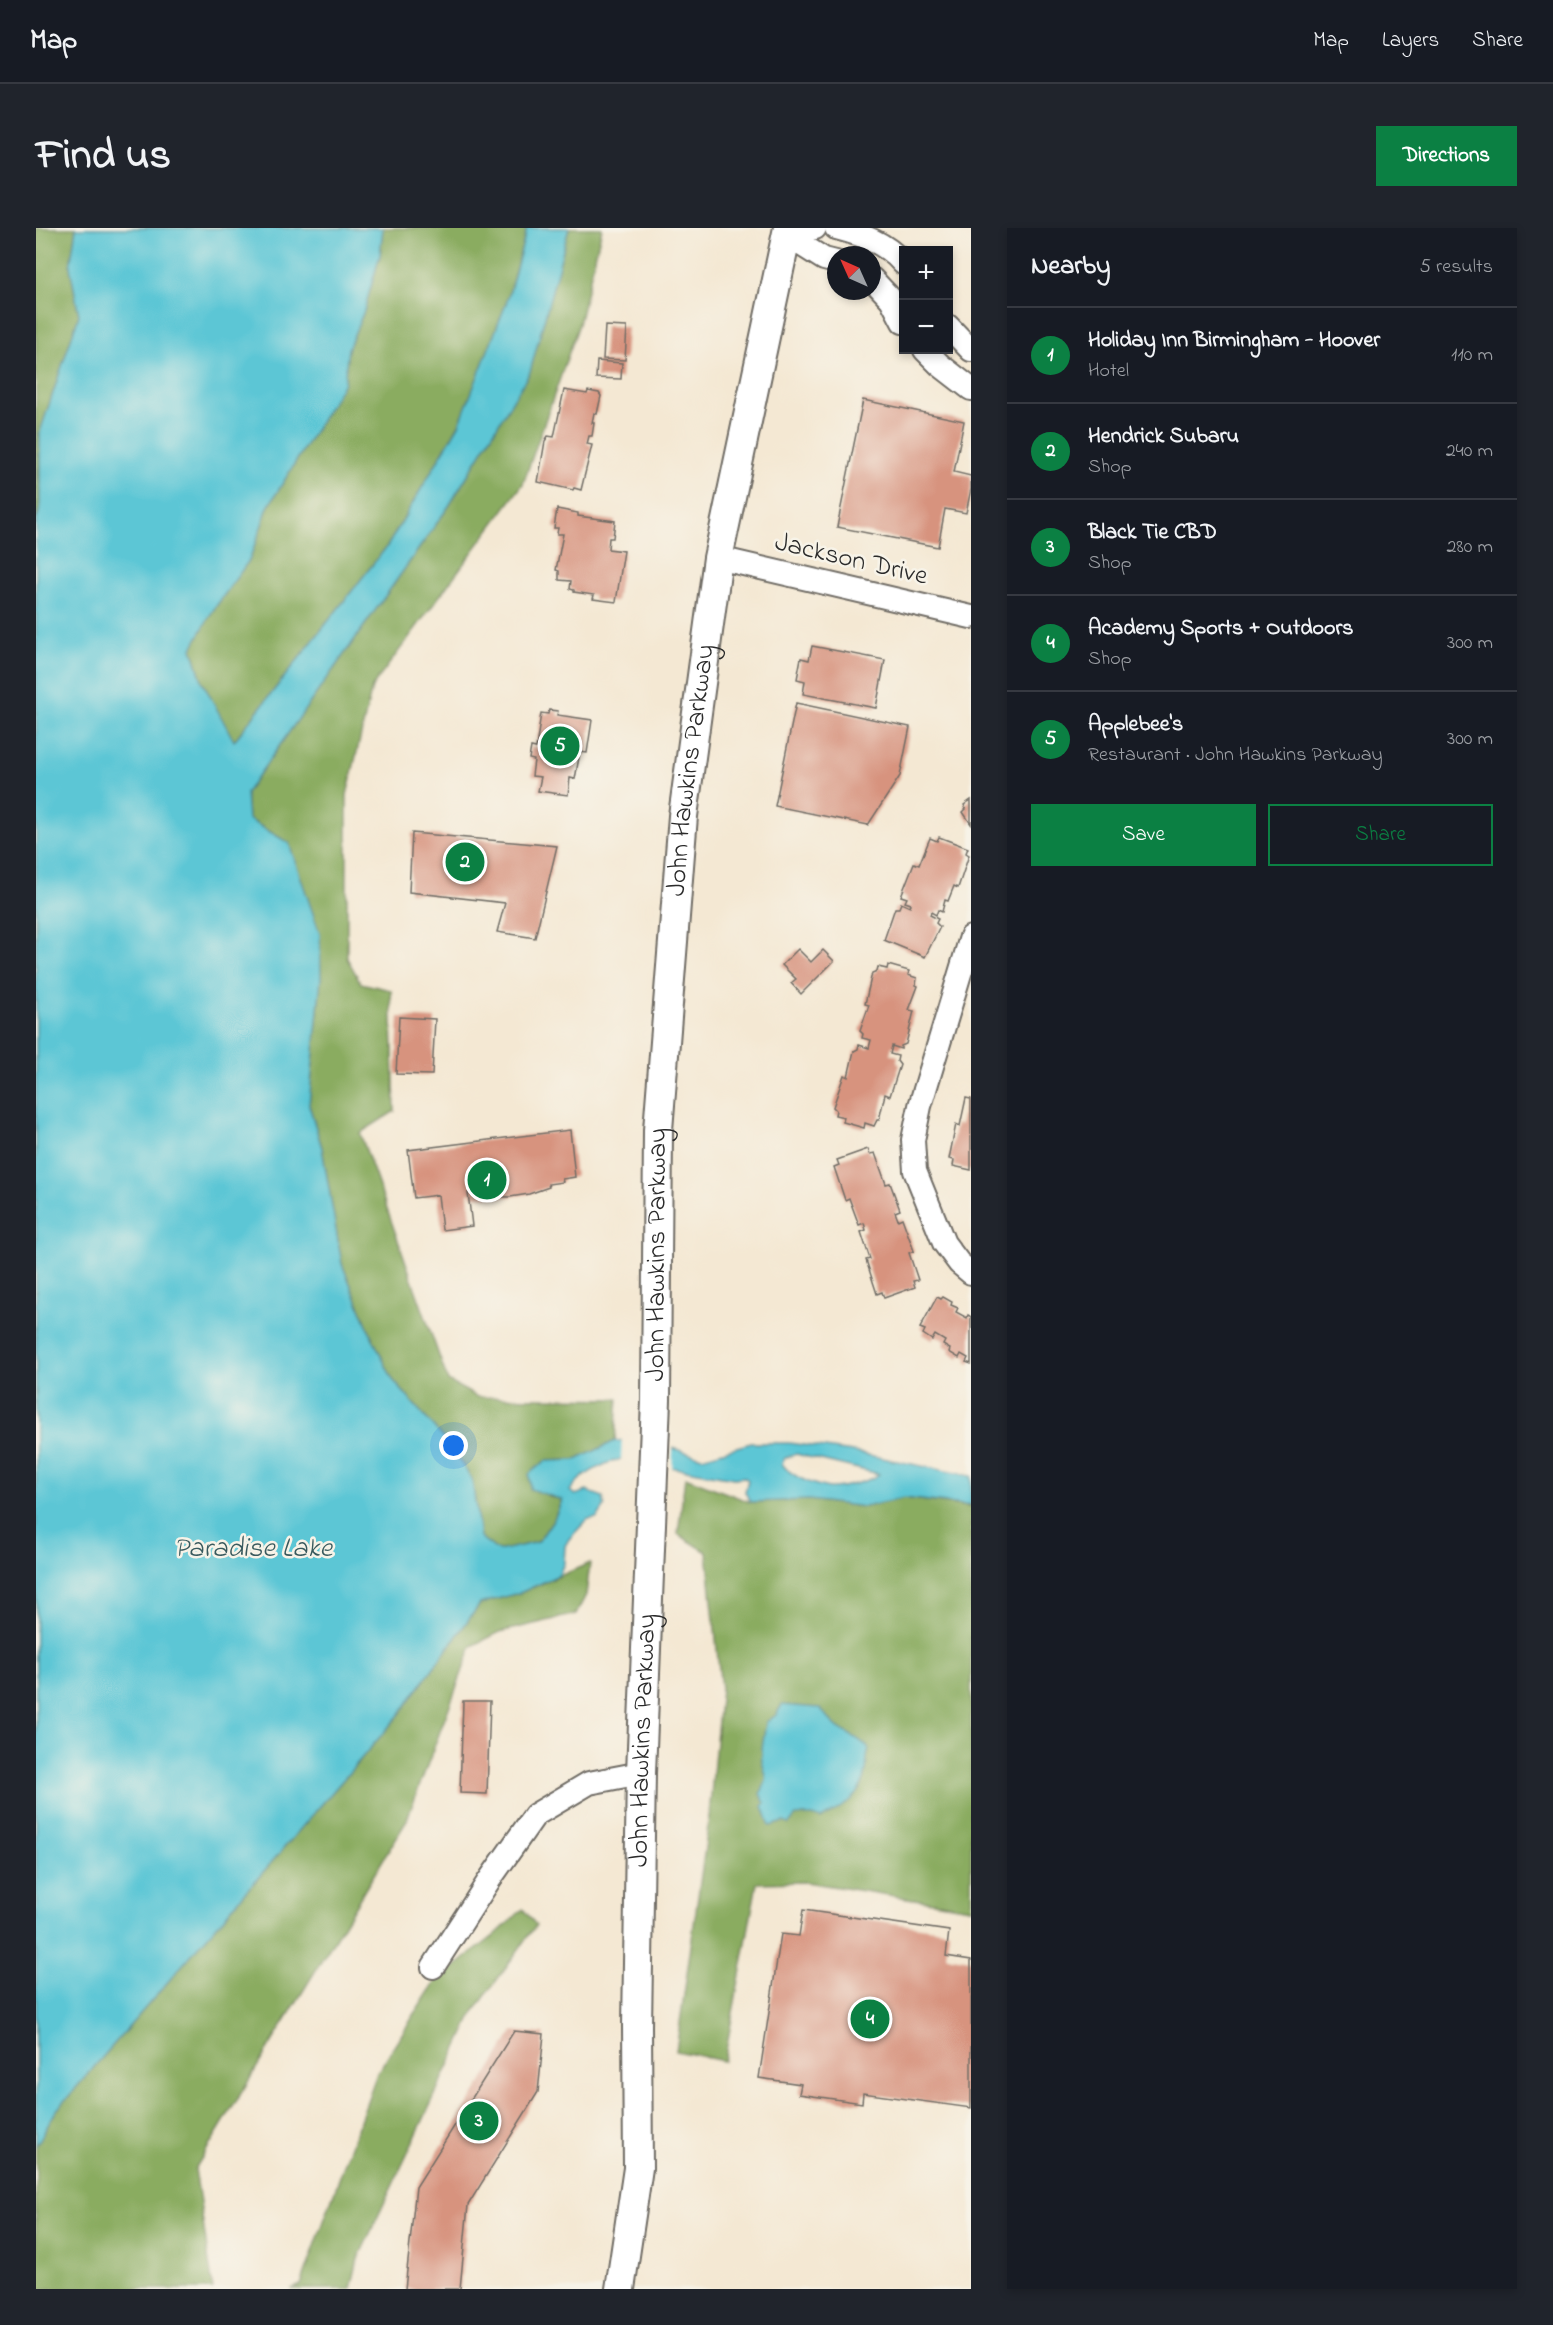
<!DOCTYPE html>
<html lang="en">
<head>
<meta charset="utf-8">
<style>
	:root { --surface:#171b24; --page:#20242c; --text:#f1f3f6; --muted:#9ea1a6; --line:#363941; --accent:#0b8043 }
	body { margin:0; font-family:"Indie Flower",sans-serif; background:var(--page); color:var(--text) }
	.controls { position:absolute; right:18px; top:18px; display:grid; overflow:hidden; border-radius:0px; box-shadow:0 3px 9px #0003 }
	.controls button { width:54px; height:54px; display:grid; place-items:center; padding:0; border:0; border-bottom:2px solid var(--line); background:var(--surface); color:var(--text); font:30px sans-serif }
	.compass { position:absolute; left:791px; top:18px; width:54px; height:54px; border-radius:50%; background:var(--surface); box-shadow:0 3px 9px #0003; rotate:315deg }
	.you { position:absolute; left:418px; top:1218px; width:21px; height:21px; margin:-15px; border:4px solid #fff; border-radius:50%; background:#1a73e8; box-shadow:0 0 0 9px #1a73e833 }
	.badge { display:grid; place-items:center; width:39px; height:39px; border-radius:50%; background:var(--accent); color:#fff; font-size:20px; font-weight:700 }
	.pin { position:absolute; translate:-50% -50%; border:3px solid #fff; box-shadow:0 2px 6px #0006 }
	.list { margin:0; padding:0; list-style:none }
	h2 { display:flex; justify-content:space-between; align-items:center; height:78px; margin:0; padding:0 24px; font-size:26px }
	h2 small { font-size:20px; font-weight:400; color:var(--muted) }
	.list li { display:grid; grid-template-columns:39px 1fr auto; gap:18px; align-items:center; box-sizing:border-box; height:96px; padding:0 24px; border-top:2px solid var(--line) }
	.list b { display:block; font-size:22px; white-space:nowrap }
	.list p { margin:0; font-size:20px; white-space:nowrap; color:var(--muted) }
	.list em { font-size:20px; font-style:normal; color:var(--muted) }
	.actions { display:flex; gap:12px; padding:18px 24px }
	.actions a { flex:1; padding:14px 0; border:2px solid var(--accent); border-radius:0px; text-align:center; font-size:21px; color:var(--accent) }
	.actions .main { background:var(--accent); color:#fff }
	.map { position:relative; flex:none; width:935px; height:2061px; overflow:hidden; border-radius:0px }
	header { display:flex; align-items:center; gap:36px; box-sizing:border-box; height:84px; padding:0 30px; background:var(--surface); border-bottom:2px solid var(--line) }
	header strong { font-size:28px }
	nav { display:flex; gap:33px; margin-inline-start:auto; font-size:21px }
	.intro { display:flex; align-items:center; justify-content:space-between; box-sizing:border-box; height:144px; padding:0 36px }
	h1 { margin:0; font-size:42px }
	.button { padding:15px 27px; border-radius:0px; background:var(--accent); color:#fff; font-size:21px; font-weight:700 }
	main { display:flex; gap:36px; padding:0 36px }
	aside { flex:1; background:var(--surface); border-radius:0px; box-shadow:0 3px 9px #0003 }
	.map>svg:first-child { display:block }
	.forest { fill:#8aac61; stroke:#5a6c46; stroke-width:1.5 }
	.water { fill:#5bc6d5; stroke:#437880; stroke-width:1.5; fill-rule:evenodd }
	.pier { fill:#f4e8d3 }
	.building { fill:#d7937e }
	.lines { fill:none; stroke-linecap:round; stroke-linejoin:round }
	.minor-casing { stroke:#716d66; stroke-width:26 }
	.major-casing { stroke:#716d66; stroke-width:32 }
	.minor { stroke:#fff; stroke-width:22 }
	.major { stroke:#fff; stroke-width:28 }
	.labels { text-anchor:middle; dominant-baseline:central; stroke-width:5; stroke-linejoin:round; paint-order:stroke }
	.street-label { font-size:27px; fill:#2b2b2b; stroke:#f7f3e8 }
	.water-label { font-size:28px; font-style:italic; fill:#395a5e; stroke:#f7f3e8 }
</style>
</head>
<body>
<header>
<strong>Map</strong>
<nav><a>Map</a><a>Layers</a><a>Share</a></nav>
</header>
<div class="intro"><h1>Find us</h1><a class="button">Directions</a></div>
<main>
<div class="map">
<svg width="935" height="2061" viewBox="0 0 935 2061">
	<rect width="100%" height="100%" fill="#f7f3e8"/>
	<filter id="ink" filterUnits="userSpaceOnUse"><feTurbulence type="fractalNoise" baseFrequency=".0167" numOctaves="2"/><feDisplacementMap in="SourceGraphic" scale="12" xChannelSelector="R" yChannelSelector="G"/><feConvolveMatrix kernelMatrix="1 2 1 2 8 2 1 2 1" color-interpolation-filters="sRGB"/></filter>
	<filter id="wash" filterUnits="userSpaceOnUse"><feTurbulence type="fractalNoise" baseFrequency=".008" numOctaves="4" result="noise"/><feDisplacementMap in="SourceGraphic" scale="24" xChannelSelector="R" yChannelSelector="G"/><feGaussianBlur stdDeviation="1.35" result="paint"/><feColorMatrix in="noise" values="0 0 0 0 0 0 0 0 0 0 0 0 0 0 0 0 0 1.4 0 .05"/><feComposite in="paint" operator="in"/></filter>
	<g filter="url(#wash)">
		<rect width="100%" height="100%" fill="#f4e8d3"/>
		<g class="forest">
			<path d="M 0,0 L 40,0 L 34,39 L 43,87 L 4,204 L 4,280 L 0,297 Z"/>
			<path d="M 347,0 L 491,0 L 471,73 L 423,197 L 352,317 L 197,514 L 166,453 L 156,420 L 176,384 L 214,331 L 232,279 L 308,155 L 312,121 L 328,83 L 344,27 Z"/>
			<path d="M 533,0 L 566,0 L 543,96 L 487,256 L 336,459 L 311,567 L 311,730 L 325,755 L 355,762 L 359,883 L 324,905 L 412,1153 L 441,1169 L 582,1171 L 579,1213 L 540,1232 L 509,1233 L 513,1269 L 526,1271 L 519,1289 L 502,1314 L 462,1323 L 444,1309 L 436,1251 L 410,1213 L 357,1152 L 337,1111 L 306,1036 L 286,920 L 273,877 L 285,750 L 253,615 L 212,591 L 210,565 L 413,278 L 494,144 Z"/>
			<path d="M 649,1249 L 714,1274 L 773,1272 L 828,1279 L 868,1270 L 935,1279 L 935,1680 L 770,1654 L 721,1655 L 688,1833 L 640,1823 L 672,1598 L 685,1461 L 671,1324 L 642,1306 Z"/>
			<path d="M 554,1335 L 550,1367 L 540,1386 L 464,1404 L 436,1418 L 370,1594 L 159,1941 L 177,2061 L 0,2061 L 0,1918 L 20,1883 L 363,1487 L 444,1376 L 486,1364 Z"/>
			<path d="M 487,1681 L 500,1697 L 438,1784 L 322,2031 L 315,2061 L 255,2061 L 265,2057 L 341,1845 L 399,1754 L 459,1707 Z"/>
		</g>
		<g class="water">
			<path d="M 40,0 L 347,0 L 344,27 L 328,83 L 312,121 L 308,155 L 232,279 L 214,331 L 176,384 L 156,420 L 166,453 L 198,513 L 352,317 L 423,197 L 471,73 L 491,0 L 533,0 L 494,144 L 413,278 L 210,565 L 212,591 L 253,615 L 284,706 L 285,750 L 273,877 L 286,920 L 306,1036 L 337,1111 L 357,1152 L 410,1213 L 436,1251 L 444,1309 L 462,1323 L 502,1314 L 519,1289 L 526,1272 L 494,1261 L 493,1246 L 509,1233 L 540,1232 L 579,1213 L 606,1211 L 666,1229 L 715,1215 L 753,1215 L 817,1224 L 935,1248 L 935,1278 L 868,1270 L 828,1279 L 773,1272 L 714,1274 L 709,1264 L 712,1252 L 708,1249 L 698,1250 L 585,1231 C 568,1235 542,1248 534,1263 L 539,1267 L 551,1263 L 567,1269 L 569,1278 L 561,1290 L 552,1291 L 533,1311 L 529,1318 L 528,1335 L 523,1347 L 486,1364 L 444,1376 L 363,1487 L 20,1883 L 0,1918 L 0,297 L 4,280 L 4,204 L 43,87 L 34,39 ZM 760,1226 L 843,1246 C 835,1253 804,1261 793,1260 C 777,1257 756,1249 746,1236 L 749,1230 Z"/>
			<path d="M 746,1477 L 784,1480 C 791,1489 798,1498 809,1504 C 819,1510 825,1511 833,1521 C 830,1529 831,1536 830,1544 C 825,1570 805,1580 785,1591 L 776,1588 L 760,1588 L 753,1596 L 748,1594 L 734,1598 L 727,1578 L 729,1575 L 724,1566 C 733,1550 731,1551 726,1534 C 724,1523 729,1505 730,1494 L 739,1488 Z"/>
		</g>
		<path class="pier" d="M 606,1208 L 637,1218 L 636,1242 L 585,1234 L 586,1209 Z"/>
		<g id="blocks">
			<g class="building">
				<path d="M 569,98 L 591,99 L 589,132 L 567,131 Z"/>
				<path d="M 561,133 L 586,135 L 585,151 L 560,150 Z"/>
				<path d="M 528,162 L 551,166 L 552,163 L 563,165 L 565,168 L 561,186 L 558,185 L 556,195 L 558,195 L 556,208 L 553,208 L 551,216 L 556,217 L 545,262 L 538,260 L 537,262 L 502,254 L 509,213 L 512,208 L 518,209 Z"/>
				<path d="M 827,172 L 928,193 L 918,244 L 935,248 L 935,261 L 930,285 L 909,281 L 902,319 L 801,299 Z"/>
				<path d="M 521,281 L 542,285 L 542,288 L 579,293 L 577,310 L 573,310 L 572,321 L 588,323 L 580,374 L 557,371 L 558,367 L 538,364 L 538,362 L 534,361 L 535,353 L 523,352 L 523,343 L 520,342 L 527,306 L 521,306 L 522,300 L 518,300 Z"/>
				<path d="M 776,418 L 849,432 L 840,480 L 767,466 L 769,453 L 761,451 L 765,430 L 773,432 Z"/>
				<path d="M 760,475 L 874,499 L 864,548 L 832,597 L 739,578 Z"/>
				<path d="M 513,482 L 522,483 L 521,487 L 556,492 L 551,525 L 544,524 L 539,551 L 534,550 L 532,567 L 502,563 L 505,549 L 496,548 L 498,532 L 493,531 L 495,519 L 500,520 L 505,485 L 512,486 Z"/>
				<path d="M 935,572 L 935,596 L 927,584 L 930,581 L 928,577 Z"/>
				<path d="M 376,605 L 521,618 L 499,710 L 461,704 L 469,675 L 373,664 Z"/>
				<path d="M 903,609 L 932,620 L 930,625 L 933,627 L 922,660 L 918,658 L 912,673 L 909,672 L 906,684 L 902,682 L 900,687 L 895,684 L 894,687 L 902,691 L 900,695 L 904,699 L 889,729 L 848,712 L 859,680 L 863,680 L 865,675 L 874,679 L 875,676 L 869,674 L 871,670 L 865,668 L 878,635 L 883,637 L 894,610 L 901,613 Z"/>
				<path d="M 762,721 L 775,734 L 787,722 L 798,733 L 765,766 L 755,755 L 760,751 L 746,737 Z"/>
				<path d="M 852,737 L 873,743 L 872,747 L 881,750 L 880,757 L 882,758 L 873,782 L 878,783 L 870,816 L 865,818 L 865,821 L 856,818 L 854,826 L 862,828 L 861,833 L 864,837 L 854,868 L 849,866 L 843,892 L 841,892 L 838,898 L 829,895 L 828,900 L 807,894 L 808,889 L 799,887 L 800,882 L 797,879 L 808,847 L 812,849 L 818,823 L 822,821 L 823,817 L 833,820 L 835,812 L 826,810 L 827,806 L 824,803 L 833,777 L 829,776 L 836,745 L 841,743 L 842,739 L 851,741 Z"/>
				<path d="M 363,789 L 399,791 L 396,847 L 360,846 Z"/>
				<path d="M 930,870 L 935,871 L 935,942 L 917,938 L 918,932 L 913,931 L 920,896 L 924,898 Z"/>
				<path d="M 534,902 L 539,949 L 526,951 L 527,954 L 512,956 L 513,959 L 493,966 L 474,969 L 436,968 L 436,964 L 432,965 L 436,998 L 406,1002 L 402,967 L 378,970 L 372,922 Z"/>
				<path d="M 832,921 L 834,926 L 839,925 L 850,956 L 854,955 L 864,982 L 859,984 L 862,992 L 866,990 L 878,1023 L 873,1025 L 882,1052 L 877,1053 L 879,1059 L 848,1070 L 846,1064 L 841,1066 L 830,1032 L 834,1031 L 825,1004 L 830,1002 L 828,995 L 823,997 L 813,970 L 809,972 L 798,939 L 803,937 L 801,932 Z"/>
				<path d="M 901,1069 L 905,1071 L 907,1069 L 916,1074 L 915,1077 L 922,1080 L 920,1084 L 931,1090 L 932,1087 L 935,1089 L 935,1136 L 930,1134 L 932,1130 L 925,1126 L 923,1130 L 913,1124 L 914,1121 L 907,1117 L 909,1113 L 899,1107 L 896,1112 L 887,1106 L 889,1102 L 884,1100 Z"/>
				<path d="M 427,1473 L 454,1473 L 451,1566 L 424,1565 Z"/>
				<path d="M 767,1682 L 913,1703 L 910,1728 L 935,1732 L 935,1880 L 827,1865 L 826,1875 L 763,1866 L 765,1856 L 723,1850 L 745,1706 L 763,1708 Z"/>
				<path d="M 478,1803 L 508,1806 L 502,1864 L 432,1977 L 424,2061 L 369,2061 L 380,1959 Z"/>
			</g>
		</g>
	</g>
	<g filter="url(#ink)">
		<use href="#blocks" fill-opacity="0" stroke="#716d66" stroke-width="1.5"/>
		<g class="lines">
			<defs>
				<g id="minor">
					<path d="M 800,0 C 826,7 849,14 867,35"/>
					<path d="M 750,7 L 788,31 L 800,34"/>
					<path d="M 750,7 L 779,0"/>
					<path d="M 836,51 L 855,71 L 867,94"/>
					<path d="M 912,98 L 935,122"/>
					<path d="M 889,122 L 904,137 L 935,161"/>
					<path d="M 682,330 L 935,389"/>
					<path d="M 935,709 L 884,878 L 877,912 L 879,943 L 908,1015 L 923,1035 L 935,1045"/>
					<path d="M 397,1739 L 454,1651 L 499,1587 L 553,1555 L 605,1545"/>
				</g>
				<g id="major">
					<path id="s1" d="M 584,2061 L 602,1940 L 601,1798 L 605,1545 L 620,1172 L 622,902 L 647,588 L 682,330 L 752,0"/>
				</g>
			</defs>
			<use href="#minor" class="minor-casing"/>
			<use href="#major" class="major-casing"/>
			<use href="#minor" class="minor"/>
			<use href="#major" class="major"/>
		</g>
	</g>
	<g class="labels">
		<g class="street-label">
			<text transform="translate(815 332) rotate(13)">Jackson Drive</text>
			<text stroke="none"><textPath href="#s1" startOffset="1522">John Hawkins Parkway</textPath></text>
			<text stroke="none"><textPath href="#s1" startOffset="1036">John Hawkins Parkway</textPath></text>
			<text stroke="none"><textPath href="#s1" startOffset="550">John Hawkins Parkway</textPath></text>
		</g>
		<g class="water-label">
			<text x="217" y="1321">Paradise Lake</text>
		</g>
	</g>
</svg>
<div class="controls">
<button>+</button>
<button>−</button>
</div>
<svg class="compass" viewBox="-18 -18 36 36"><path d="M0-13l5 13h-10z" fill="#e53935"/><path d="M0 13l5-13h-10z" fill="#9ea1a6"/></svg>
<div class="you"></div>
<div class="pin badge" style="left:451px;top:952px">1</div>
<div class="pin badge" style="left:429px;top:634px">2</div>
<div class="pin badge" style="left:443px;top:1893px">3</div>
<div class="pin badge" style="left:834px;top:1791px">4</div>
<div class="pin badge" style="left:524px;top:518px">5</div>
</div>
<aside>
<h2>Nearby<small>5 results</small></h2>
<ul class="list">
<li><span class="badge">1</span><div><b>Holiday Inn Birmingham - Hoover</b><p>Hotel</p></div><em>110 m</em></li>
<li><span class="badge">2</span><div><b>Hendrick Subaru</b><p>Shop</p></div><em>240 m</em></li>
<li><span class="badge">3</span><div><b>Black Tie CBD</b><p>Shop</p></div><em>280 m</em></li>
<li><span class="badge">4</span><div><b>Academy Sports + Outdoors</b><p>Shop</p></div><em>300 m</em></li>
<li><span class="badge">5</span><div><b>Applebee's</b><p>Restaurant · John Hawkins Parkway</p></div><em>300 m</em></li>
</ul>
<div class="actions"><a class="main">Save</a><a>Share</a></div>
</aside>
</main>
</body>
</html>
